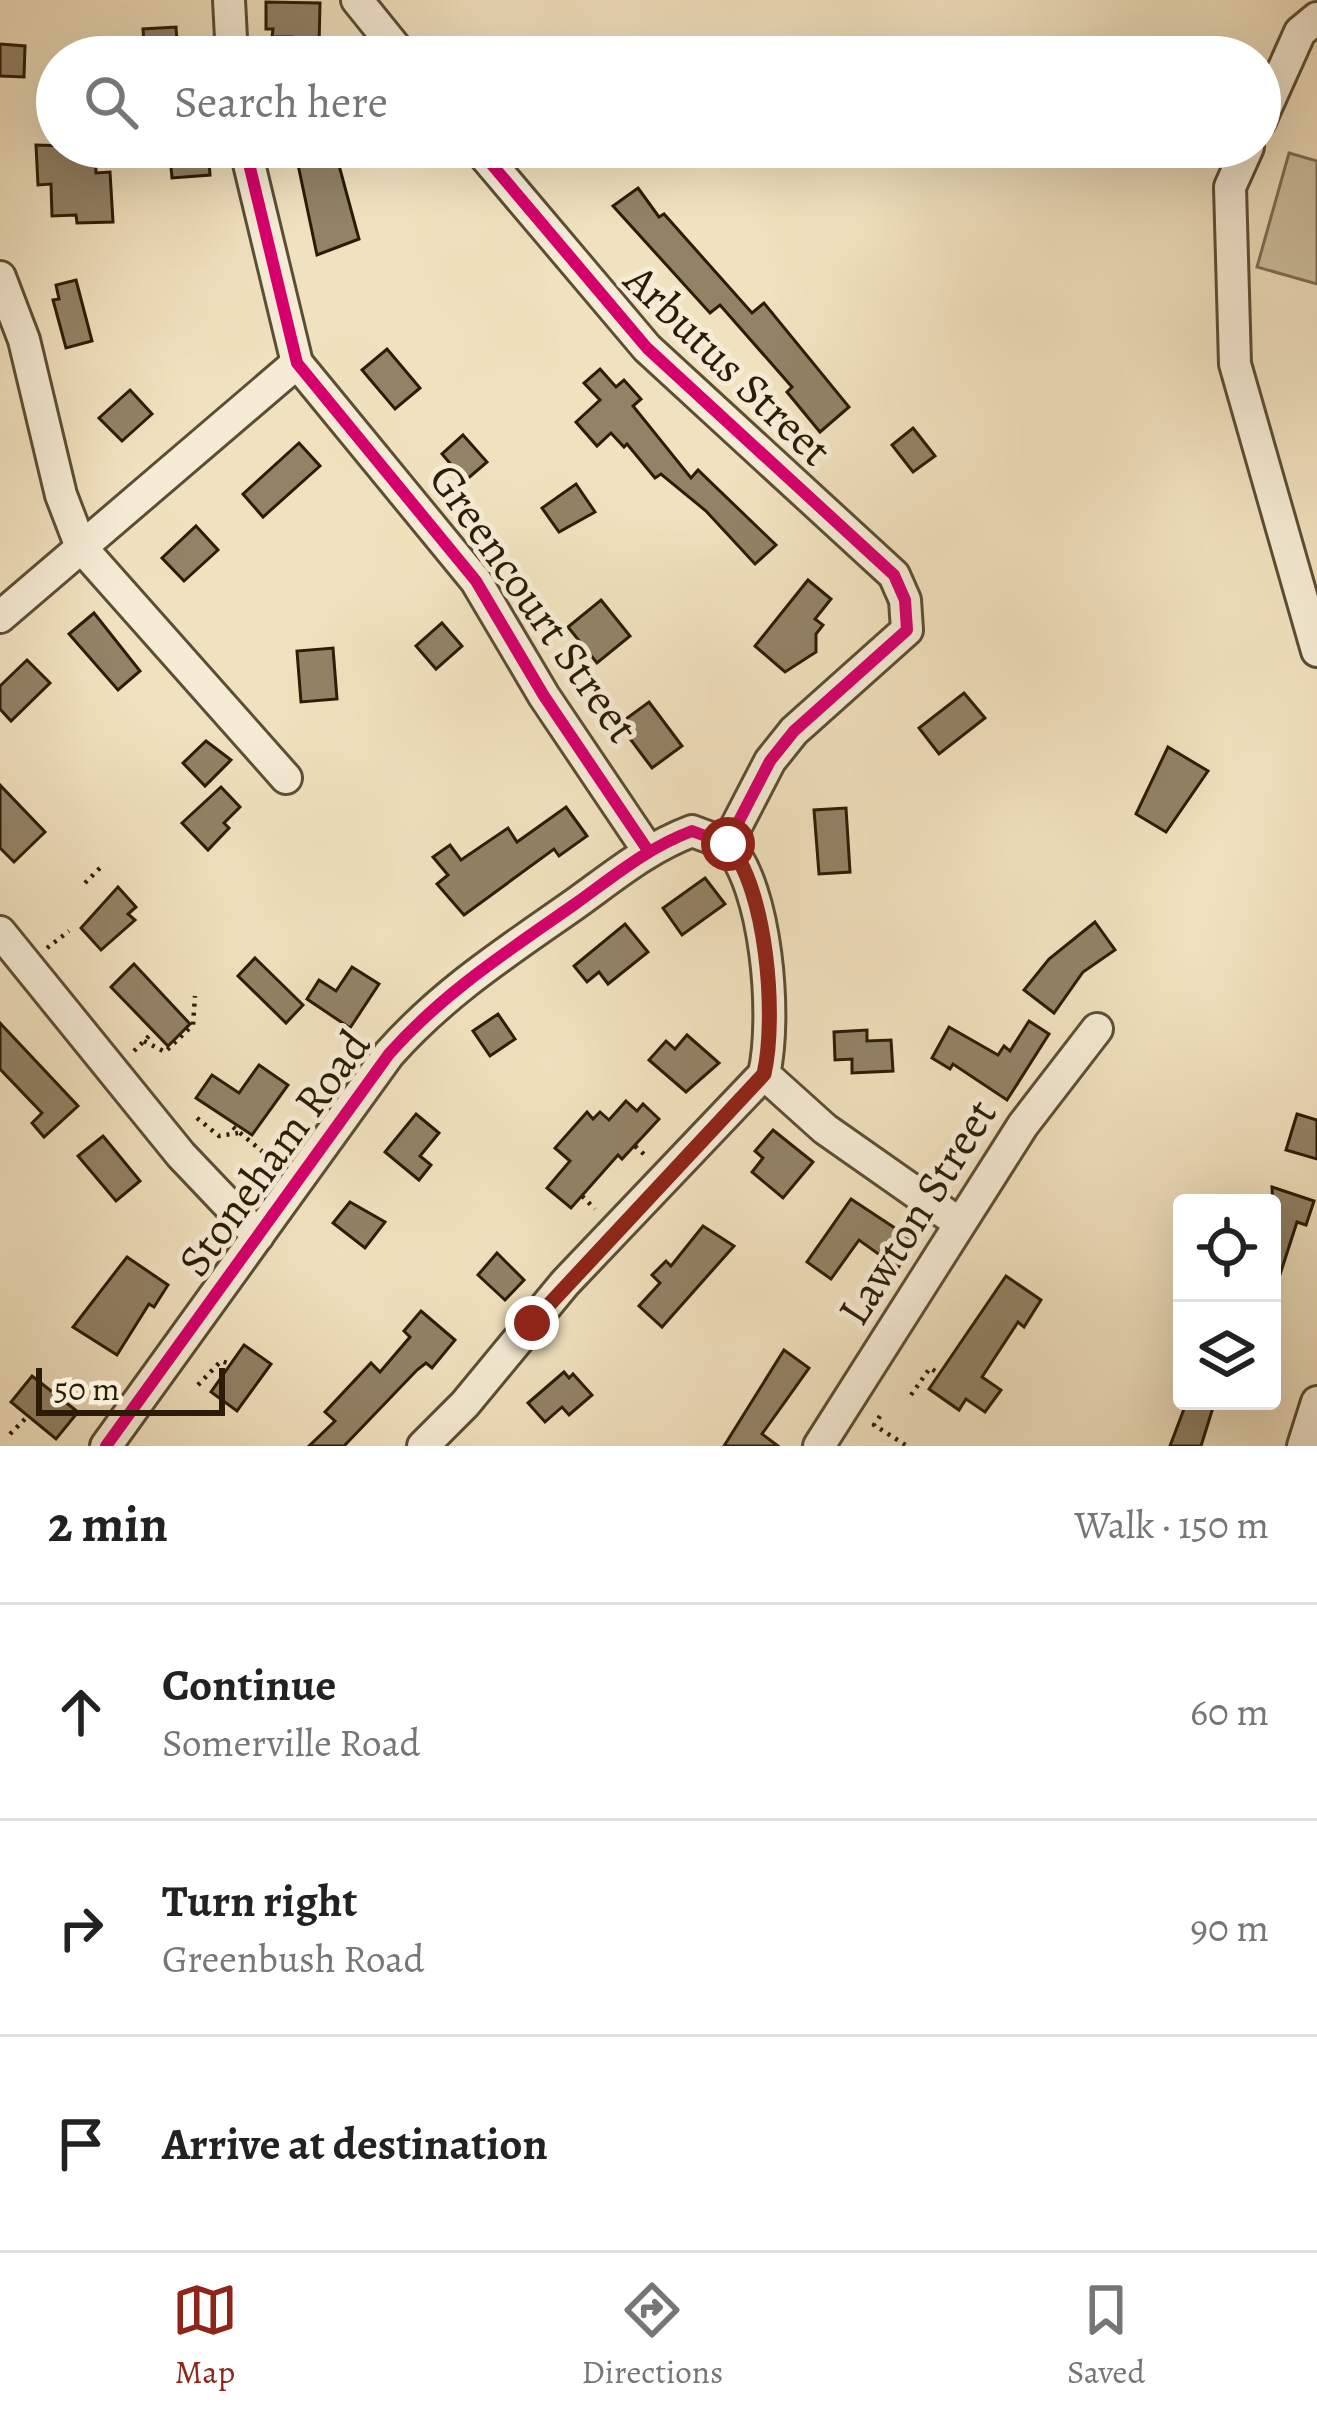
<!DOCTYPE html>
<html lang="en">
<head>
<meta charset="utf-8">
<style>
	:root { --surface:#fff; --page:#f2f2f2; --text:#222; --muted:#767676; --line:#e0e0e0; --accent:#8f2418 }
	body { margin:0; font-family:Alegreya,serif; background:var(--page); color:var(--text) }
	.controls { position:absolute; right:36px; bottom:36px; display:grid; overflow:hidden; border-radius:12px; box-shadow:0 12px 48px #0002 }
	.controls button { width:108px; height:108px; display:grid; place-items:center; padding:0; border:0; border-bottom:3px solid var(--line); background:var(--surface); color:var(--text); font:60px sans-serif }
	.scale { position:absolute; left:36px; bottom:30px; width:189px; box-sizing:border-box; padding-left:12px; border:6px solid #2b1c06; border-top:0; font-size:33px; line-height:42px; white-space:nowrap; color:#2b1c06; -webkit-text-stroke:9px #f6ecd5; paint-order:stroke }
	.stop { position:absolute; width:36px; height:36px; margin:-27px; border:9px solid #8f2418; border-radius:50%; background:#fff }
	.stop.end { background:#8f2418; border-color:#fff; box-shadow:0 3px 12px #0008 }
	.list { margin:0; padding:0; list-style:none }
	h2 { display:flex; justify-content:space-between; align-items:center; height:156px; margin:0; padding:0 48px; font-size:51px }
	h2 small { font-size:39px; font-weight:400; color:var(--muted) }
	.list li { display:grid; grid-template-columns:78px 1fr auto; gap:36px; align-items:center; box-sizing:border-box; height:216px; padding:0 48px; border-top:3px solid var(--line) }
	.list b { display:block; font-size:45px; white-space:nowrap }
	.list p { margin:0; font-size:39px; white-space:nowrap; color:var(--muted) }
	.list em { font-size:39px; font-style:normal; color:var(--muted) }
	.icon { flex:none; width:66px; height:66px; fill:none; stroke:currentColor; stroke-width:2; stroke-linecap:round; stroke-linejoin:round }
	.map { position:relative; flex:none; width:1317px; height:1446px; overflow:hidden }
	.search { position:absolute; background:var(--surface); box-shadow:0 12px 48px #0002; left:36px; right:36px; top:36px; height:132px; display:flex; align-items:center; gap:30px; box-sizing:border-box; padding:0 42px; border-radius:66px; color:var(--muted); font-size:45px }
	.sheet { height:804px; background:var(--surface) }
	nav { display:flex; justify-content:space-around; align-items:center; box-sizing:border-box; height:168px; border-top:3px solid var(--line); background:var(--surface); font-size:33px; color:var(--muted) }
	nav a { display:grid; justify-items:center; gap:6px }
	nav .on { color:var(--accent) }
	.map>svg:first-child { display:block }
	.green { fill:#cfc0a0; stroke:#7d6e53; stroke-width:3 }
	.building { fill:#928366; stroke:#2b1c06; stroke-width:3 }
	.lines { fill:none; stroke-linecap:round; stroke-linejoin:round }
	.street-casing { stroke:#5c4e34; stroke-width:36 }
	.path { stroke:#2b1c06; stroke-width:4.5; stroke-dasharray:3 6; stroke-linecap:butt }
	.street { stroke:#f6ecd5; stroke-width:30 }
	.cycleway-casing { stroke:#f6ecd5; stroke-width:20 }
	.cycleway { stroke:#d6006c; stroke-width:12 }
	.route { stroke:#8f2418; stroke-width:15 }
	.labels { text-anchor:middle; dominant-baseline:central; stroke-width:10; stroke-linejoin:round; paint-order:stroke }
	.street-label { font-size:45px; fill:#2b1c06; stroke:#f6ecd5 }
</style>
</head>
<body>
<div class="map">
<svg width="1317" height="1446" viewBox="0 0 1317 1446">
	<rect width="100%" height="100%" fill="#f1e2bf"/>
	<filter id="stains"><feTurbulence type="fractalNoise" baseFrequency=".00167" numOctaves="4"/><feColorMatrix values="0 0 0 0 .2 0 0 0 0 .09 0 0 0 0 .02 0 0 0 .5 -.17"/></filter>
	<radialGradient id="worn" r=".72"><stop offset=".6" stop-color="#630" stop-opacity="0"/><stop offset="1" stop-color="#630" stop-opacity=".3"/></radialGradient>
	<path class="green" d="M 1289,153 L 1317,161 L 1317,284 L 1257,267 Z"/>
	<g class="building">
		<path d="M 266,2 L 320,3 L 319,47 L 291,46 L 292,37 L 272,37 L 273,29 L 266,29 Z"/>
		<path d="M 176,27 L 178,57 L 145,57 L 143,29 Z"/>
		<path d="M 0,44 L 25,46 L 24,77 L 0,76 Z"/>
		<path d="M 36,145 L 95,147 L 96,173 L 110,172 L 113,222 L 77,223 L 76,215 L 52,216 L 51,184 L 38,185 Z"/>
		<path d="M 169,147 L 208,147 L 210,175 L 172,178 Z"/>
		<path d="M 334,147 L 359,239 L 317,255 L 296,155 Z"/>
		<path d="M 638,188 L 659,217 L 664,214 L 752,313 L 764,303 L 849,407 L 820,432 L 787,392 L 792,387 L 720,305 L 710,313 L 613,206 Z"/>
		<path d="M 76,280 L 92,341 L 66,348 L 53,300 L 59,299 L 56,285 Z"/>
		<path d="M 387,349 L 420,388 L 395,409 L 362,370 Z"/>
		<path d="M 600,369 L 616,387 L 624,380 L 641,399 L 633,406 L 691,478 L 698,470 L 776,545 L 755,564 L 706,511 L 661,474 L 655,478 L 627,444 L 624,447 L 611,433 L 597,446 L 576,422 L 600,400 L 584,383 Z"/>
		<path d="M 130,390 L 152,414 L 122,441 L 99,418 Z"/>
		<path d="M 913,428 L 935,456 L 913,472 L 892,445 Z"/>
		<path d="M 463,435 L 487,462 L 465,481 L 442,454 Z"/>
		<path d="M 299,443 L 320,466 L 263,517 L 243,494 Z"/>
		<path d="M 576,484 L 595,512 L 559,532 L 542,508 Z"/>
		<path d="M 196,526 L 218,550 L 184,581 L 162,558 Z"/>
		<path d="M 808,580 L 831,599 L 815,619 L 823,625 L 816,634 L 816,652 L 785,672 L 755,646 Z"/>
		<path d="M 601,600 L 630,636 L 597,663 L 568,627 Z"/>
		<path d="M 94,613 L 140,671 L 118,690 L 69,634 Z"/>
		<path d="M 442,623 L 462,646 L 436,669 L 416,646 Z"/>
		<path d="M 333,648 L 337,699 L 301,702 L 297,651 Z"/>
		<path d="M 27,660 L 50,683 L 11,721 L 0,709 L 0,686 Z"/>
		<path d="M 964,693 L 985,718 L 939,754 L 919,728 Z"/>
		<path d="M 649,702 L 682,746 L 652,768 L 619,724 Z"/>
		<path d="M 206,741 L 231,760 L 205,786 L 183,763 Z"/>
		<path d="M 1168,747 L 1208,771 L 1166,832 L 1136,814 Z"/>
		<path d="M 0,785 L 45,832 L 14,862 L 0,848 Z"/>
		<path d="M 221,787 L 240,807 L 224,823 L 229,828 L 208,850 L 182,823 Z"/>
		<path d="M 566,807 L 587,836 L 559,856 L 554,849 L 464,915 L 437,884 L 448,875 L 433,857 L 450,845 L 461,860 L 508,828 L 517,842 Z"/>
		<path d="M 846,808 L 850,872 L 819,874 L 814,810 Z"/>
		<path d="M 705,878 L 725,904 L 682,935 L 663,908 Z"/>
		<path d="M 118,887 L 136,907 L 128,914 L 135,920 L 101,950 L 81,928 Z"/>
		<path d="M 1095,922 L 1115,950 L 1083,972 L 1054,1013 L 1024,990 L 1049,959 Z"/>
		<path d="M 625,924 L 648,952 L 608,984 L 599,972 L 587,982 L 574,966 Z"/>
		<path d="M 255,958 L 303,1005 L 286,1023 L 238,976 Z"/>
		<path d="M 134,964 L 190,1024 L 168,1046 L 111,987 Z"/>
		<path d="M 352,967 L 379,984 L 350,1028 L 307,999 L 319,980 L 336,991 Z"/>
		<path d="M 498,1014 L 515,1039 L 490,1056 L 473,1031 Z"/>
		<path d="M 1029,1021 L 1049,1034 L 1007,1100 L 953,1064 L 950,1069 L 932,1058 L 949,1027 L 998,1055 L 1004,1046 L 1010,1051 Z"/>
		<path d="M 0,1023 L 78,1106 L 44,1137 L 32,1123 L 42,1113 L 0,1069 Z"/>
		<path d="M 867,1030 L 867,1041 L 891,1040 L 893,1071 L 852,1073 L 852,1059 L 835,1060 L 834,1032 Z"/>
		<path d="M 687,1035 L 719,1063 L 686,1092 L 649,1060 L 666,1041 L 675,1049 Z"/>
		<path d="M 259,1065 L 288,1085 L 252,1135 L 196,1098 L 212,1075 L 239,1093 Z"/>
		<path d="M 626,1101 L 637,1111 L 643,1104 L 659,1119 L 622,1159 L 618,1155 L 571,1208 L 547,1188 L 570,1161 L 555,1148 L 587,1112 L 593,1119 L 600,1112 L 609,1120 Z"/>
		<path d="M 416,1114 L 439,1133 L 420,1156 L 431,1165 L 419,1180 L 385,1152 Z"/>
		<path d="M 1297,1114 L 1317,1120 L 1317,1159 L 1286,1150 Z"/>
		<path d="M 773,1130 L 813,1162 L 783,1198 L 752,1172 L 763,1158 L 755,1151 Z"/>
		<path d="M 103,1136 L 140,1181 L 116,1201 L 78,1156 Z"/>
		<path d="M 1272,1187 L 1314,1201 L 1306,1225 L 1297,1222 L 1276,1287 Z"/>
		<path d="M 851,1199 L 916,1242 L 898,1268 L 859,1240 L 831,1279 L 807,1262 Z"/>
		<path d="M 350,1202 L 385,1222 L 365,1248 L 333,1223 Z"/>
		<path d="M 703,1226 L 734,1246 L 662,1327 L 639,1306 L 660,1283 L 652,1275 L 666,1261 L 671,1266 Z"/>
		<path d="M 497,1253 L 524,1280 L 505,1300 L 478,1275 Z"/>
		<path d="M 127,1257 L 168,1285 L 154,1307 L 149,1304 L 117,1355 L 73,1327 Z"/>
		<path d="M 1006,1276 L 1041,1300 L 1024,1327 L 1018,1322 L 982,1377 L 1001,1390 L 985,1412 L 966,1399 L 959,1410 L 929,1389 Z"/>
		<path d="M 421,1311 L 455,1340 L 432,1368 L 426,1363 L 417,1370 L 344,1446 L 309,1446 L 335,1421 L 325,1412 L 371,1363 L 380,1372 L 410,1337 L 404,1331 Z"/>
		<path d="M 244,1345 L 271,1364 L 237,1411 L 211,1392 Z"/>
		<path d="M 784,1350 L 809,1368 L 762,1434 L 778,1446 L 724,1446 Z"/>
		<path d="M 564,1372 L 569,1378 L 573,1374 L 592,1395 L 569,1415 L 562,1407 L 545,1422 L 528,1403 Z"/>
		<path d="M 32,1376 L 78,1412 L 56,1439 L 11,1402 Z"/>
		<path d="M 1187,1401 L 1215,1401 L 1201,1446 L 1170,1446 Z"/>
	</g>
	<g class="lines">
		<defs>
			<g id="street">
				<path d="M 229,0 L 232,57"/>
				<path d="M 357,0 L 403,57"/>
				<path d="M 1260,121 L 1300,32 L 1317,18"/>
				<path d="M 245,147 L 297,363 L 476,581 L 544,696 L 647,849"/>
				<path d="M 1248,147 L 1230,187 L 1235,364 L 1317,651"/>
				<path d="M 0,277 L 24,340 L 61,495 L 81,547 L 286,778"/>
				<path d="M 0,617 L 297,363"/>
				<path d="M 727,844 C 767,887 777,1018 764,1074 L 825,1129 L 959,1223"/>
				<path d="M 0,932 L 181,1155 L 258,1236"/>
				<path d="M 106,1446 L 389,1054 C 444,992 508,951 575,904 C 614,876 647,848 692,831 L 727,844 L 770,761 L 794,731 L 907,630 L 905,600 L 894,575 L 647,348 L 477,147"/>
				<path d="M 423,1446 L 465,1404 L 565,1283 L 764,1074"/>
				<path d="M 819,1446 L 1023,1125 L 1097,1029"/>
				<path d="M 1303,1446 L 1317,1402"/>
			</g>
		</defs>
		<use href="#street" class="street-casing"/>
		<g class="path">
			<path d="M 85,883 L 100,868"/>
			<path d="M 47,948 L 69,931"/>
			<path d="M 144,1041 L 165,1052 L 193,1025 L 195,996"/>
			<path d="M 134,1051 L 154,1031"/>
			<path d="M 197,1118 L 219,1136 L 238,1133"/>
			<path d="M 233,1127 L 275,1162"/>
			<path d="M 635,1146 L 648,1158"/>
			<path d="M 582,1196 L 595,1209"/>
			<path d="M 198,1385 L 221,1361 L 231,1364"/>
			<path d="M 911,1395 L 930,1368 L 940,1374"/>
			<path d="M 880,1416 L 874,1425 L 907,1446"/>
			<path d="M 10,1434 L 28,1416"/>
		</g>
		<use href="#street" class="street"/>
		<defs>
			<g id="cycleway">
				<path d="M 245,147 L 297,363 L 476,581 L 544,696 L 647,849"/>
				<path d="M 106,1446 L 389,1054 C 444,992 508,951 575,904 C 614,876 647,848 692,831 L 727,844 L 770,761 L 794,731 L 907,630 L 905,600 L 894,575 L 647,348 L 477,147"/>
			</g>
		</defs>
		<use href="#cycleway" class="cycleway-casing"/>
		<use href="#cycleway" class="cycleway"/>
	</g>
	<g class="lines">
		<path class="route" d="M 532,1323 L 764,1074 C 777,1017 767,888 728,844"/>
	</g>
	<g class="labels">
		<g class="street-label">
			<text transform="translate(728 365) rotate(44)">Arbutus Street</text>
			<text transform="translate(534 603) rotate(55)">Greencourt Street</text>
			<text transform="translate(274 1153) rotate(-54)">Stoneham Road</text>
			<text transform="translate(917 1212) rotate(-58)">Lawton Street</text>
		</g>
	</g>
	<rect width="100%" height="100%" filter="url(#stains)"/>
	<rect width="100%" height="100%" fill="url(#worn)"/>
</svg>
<div class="controls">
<button><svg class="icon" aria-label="locate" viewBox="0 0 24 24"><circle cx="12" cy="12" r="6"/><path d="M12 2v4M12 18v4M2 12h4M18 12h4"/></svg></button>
<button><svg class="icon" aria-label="layers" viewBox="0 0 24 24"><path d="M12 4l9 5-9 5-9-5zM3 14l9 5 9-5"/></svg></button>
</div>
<div class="scale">50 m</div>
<div class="stop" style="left:728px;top:844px"></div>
<div class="stop end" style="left:532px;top:1323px"></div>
<div class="search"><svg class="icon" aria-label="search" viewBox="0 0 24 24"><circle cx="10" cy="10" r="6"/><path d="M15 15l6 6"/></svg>Search here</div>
</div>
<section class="sheet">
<h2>2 min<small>Walk · 150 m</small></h2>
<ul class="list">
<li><svg class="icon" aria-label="ahead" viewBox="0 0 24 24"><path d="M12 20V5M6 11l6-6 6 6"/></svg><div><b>Continue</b><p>Somerville Road</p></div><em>60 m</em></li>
<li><svg class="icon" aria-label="right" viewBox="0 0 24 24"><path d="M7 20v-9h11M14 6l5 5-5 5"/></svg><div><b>Turn right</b><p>Greenbush Road</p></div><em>90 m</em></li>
<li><svg class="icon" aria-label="arrive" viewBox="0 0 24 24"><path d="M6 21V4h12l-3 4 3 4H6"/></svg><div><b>Arrive at destination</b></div></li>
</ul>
</section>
<nav>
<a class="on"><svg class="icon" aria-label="map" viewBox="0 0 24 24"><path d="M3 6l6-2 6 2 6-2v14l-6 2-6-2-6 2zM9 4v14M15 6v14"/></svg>Map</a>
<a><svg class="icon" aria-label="directions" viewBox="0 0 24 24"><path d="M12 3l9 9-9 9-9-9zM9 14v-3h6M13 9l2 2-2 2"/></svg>Directions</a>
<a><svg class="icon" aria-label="saved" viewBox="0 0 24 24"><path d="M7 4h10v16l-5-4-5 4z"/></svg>Saved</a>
</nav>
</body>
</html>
